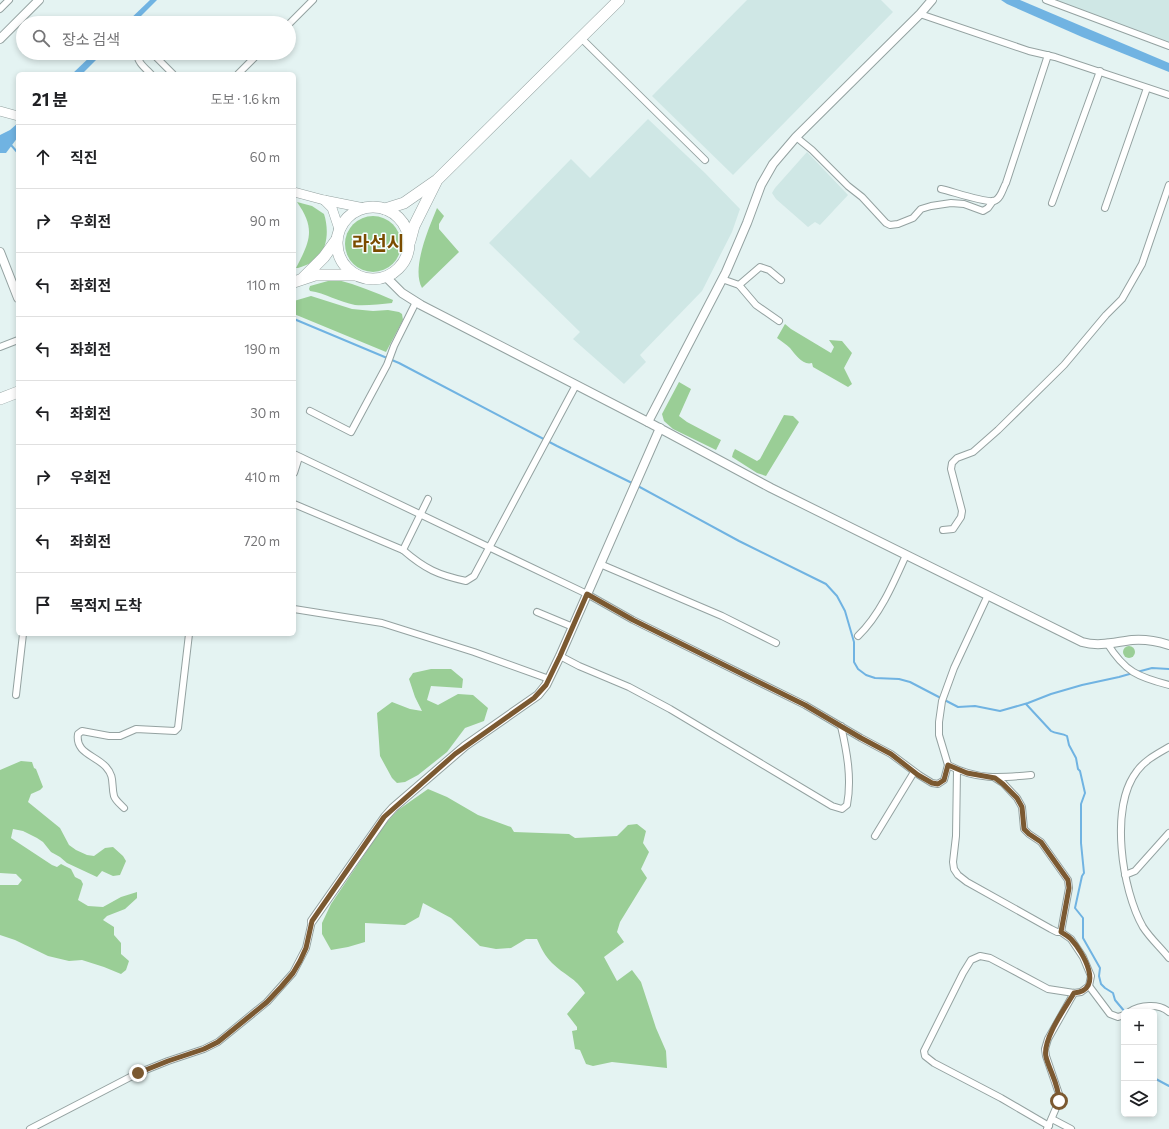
<!DOCTYPE html>
<html lang="ko">
<head>
<meta charset="utf-8">
<style>
	:root { --surface:#fff; --page:#f6f6f6; --text:#202124; --muted:#757577; --line:#e0e0e0 }
	body { margin:0; font-family:Commissioner,"Noto Sans KR",sans-serif; background:var(--page); color:var(--text) }
	.controls { position:absolute; right:12px; bottom:12px; display:grid; overflow:hidden; border-radius:6px; box-shadow:0 2px 6px #0003 }
	.controls button { width:36px; height:36px; display:grid; place-items:center; padding:0; border:0; border-bottom:1px solid var(--line); background:var(--surface); color:var(--text); font:20px sans-serif }
	.stop { position:absolute; width:12px; height:12px; margin:-9px; border:3px solid #7b5931; border-radius:50%; background:#fff }
	.stop.end { background:#7b5931; border-color:#fff; box-shadow:0 1px 4px #0008 }
	.list { margin:0; padding:0; list-style:none }
	h2 { display:flex; justify-content:space-between; align-items:center; height:52px; margin:0; padding:0 16px; font-size:17px }
	h2 small { font-size:13px; font-weight:400; color:var(--muted) }
	.list li { display:grid; grid-template-columns:26px 1fr auto; gap:12px; align-items:center; box-sizing:border-box; height:64px; padding:0 16px; border-top:1px solid var(--line) }
	.list b { display:block; font-size:15px; white-space:nowrap }
	.list em { font-size:13px; font-style:normal; color:var(--muted) }
	.icon { flex:none; width:22px; height:22px; fill:none; stroke:currentColor; stroke-width:2; stroke-linecap:round; stroke-linejoin:round }
	.map { position:relative; flex:none; width:1169px; height:1129px; overflow:hidden }
	.search { position:absolute; background:var(--surface); box-shadow:0 2px 6px #0003; left:16px; top:16px; width:280px; height:44px; display:flex; align-items:center; gap:10px; box-sizing:border-box; padding:0 14px; border-radius:22px; color:var(--muted); font-size:15px }
	.panel { position:absolute; background:var(--surface); box-shadow:0 2px 6px #0003; left:16px; top:72px; width:280px; height:564px; border-radius:6px }
	.map>svg:first-child { display:block }
	.built { fill:#cfe7e5 }
	.green { fill:#9ace96 }
	.water { fill:#70b3e2 }
	.lines { fill:none; stroke-linecap:round; stroke-linejoin:round }
	.stream { stroke:#70b3e2; stroke-width:2 }
	.minor-casing { stroke:#94a2a1; stroke-width:8 }
	.tertiary-casing { stroke:#94a2a1; stroke-width:10 }
	.secondary-casing { stroke:#94a2a1; stroke-width:10 }
	.trunk-casing { stroke:#94a2a1; stroke-width:12 }
	.minor { stroke:#fff; stroke-width:6 }
	.tertiary { stroke:#fff; stroke-width:8 }
	.secondary { stroke:#fff; stroke-width:9 }
	.trunk { stroke:#fff; stroke-width:11 }
	.route { stroke:#7b5931; stroke-width:5 }
	.labels { text-anchor:middle; dominant-baseline:central; stroke-width:3; stroke-linejoin:round; paint-order:stroke }
	.town-label { font-size:19px; font-weight:bold; fill:#7b4c00; stroke:#f6fffe }
</style>
</head>
<body>
<div class="map">
<svg width="1169" height="1129" viewBox="0 0 1169 1129">
	<rect width="100%" height="100%" fill="#e4f3f2"/>
	<g class="built">
		<path d="M 747,0 L 881,0 L 893,12 L 733,175 L 652,96 Z"/>
		<path d="M 1055,0 L 1169,0 L 1169,42 Z"/>
		<path d="M 648,119 L 705,173 L 740,209 L 732,232 L 702,291 L 640,355 L 646,362 L 624,384 L 573,339 L 580,332 L 489,243 L 571,159 L 590,178 Z"/>
		<path d="M 807,152 L 848,195 L 820,225 L 815,222 L 808,227 L 776,199 L 772,193 L 775,188 Z"/>
	</g>
	<g class="green">
		<path d="M 297,202 L 312,206 L 324,214 C 329,229 328,250 315,260 C 310,264 304,266 298,268 L 296,268 C 310,241 316,229 297,202 Z"/>
		<path d="M 437,208 L 444,216 L 439,224 L 439,229 L 459,252 L 422,288 C 411,268 429,228 437,208 Z"/>
		<circle cx="373" cy="244" r="28"/>
		<path d="M 338,280 C 357,285 375,292 393,300 L 392,303 C 381,304 366,306 355,305 C 339,302 325,293 310,291 L 309,289 L 310,286 L 328,281 Z"/>
		<path d="M 311,296 L 352,309 L 373,311 L 388,310 L 399,312 L 402,314 L 403,320 L 386,352 L 294,314 L 294,301 Z"/>
		<path d="M 785,324 L 791,329 L 831,353 L 834,347 L 829,340 L 842,341 L 852,353 L 844,368 L 852,384 L 848,387 L 813,367 L 812,363 C 803,366 795,354 790,348 C 786,344 781,341 777,338 Z"/>
		<path d="M 679,382 L 691,389 L 679,416 L 687,422 L 721,440 L 716,450 L 673,429 L 664,421 L 662,414 Z"/>
		<path d="M 784,415 L 793,416 L 799,422 L 766,476 L 757,473 L 732,457 L 733,453 L 735,449 L 757,461 L 760,459 Z"/>
		<circle cx="1129" cy="652" r="6"/>
		<path d="M 431,669 L 451,669 L 463,679 L 462,688 L 431,686 L 427,700 L 438,705 L 458,694 L 473,695 L 488,708 L 484,721 L 465,728 L 447,752 L 418,775 L 405,782 L 397,783 L 392,778 L 380,756 L 377,713 L 392,702 L 410,709 L 422,711 L 415,697 L 409,679 L 413,673 Z"/>
		<path d="M 21,761 L 32,762 L 34,768 L 36,769 L 43,787 L 40,790 L 31,794 L 28,802 L 60,828 L 69,845 L 76,850 L 87,855 L 94,856 L 105,848 L 113,847 L 123,856 L 126,861 L 120,875 L 113,876 L 102,871 L 97,877 L 67,863 L 60,857 L 51,852 L 43,842 L 37,838 L 23,831 L 13,829 L 11,838 L 52,865 L 57,867 L 61,864 L 71,869 L 75,877 L 81,880 L 83,884 L 78,900 L 88,906 L 103,907 L 121,897 L 137,892 L 137,898 L 125,909 L 107,916 L 103,920 L 114,927 L 114,935 L 121,943 L 121,954 L 129,961 L 126,970 L 121,974 L 104,967 L 82,960 L 69,961 L 48,956 L 15,940 L 0,935 L 0,885 L 18,885 L 22,880 L 16,874 L 0,873 L 0,770 Z"/>
		<path d="M 428,789 L 447,797 L 478,815 L 511,827 L 514,832 L 569,834 L 575,838 L 617,836 L 628,825 L 637,824 L 646,831 L 643,843 L 649,852 L 641,869 L 647,878 L 620,922 L 617,932 L 624,942 L 604,957 L 617,981 L 632,970 L 641,982 L 656,1028 L 666,1051 L 667,1068 L 612,1062 L 593,1066 L 586,1064 L 580,1050 L 575,1049 L 572,1031 L 577,1030 L 577,1027 L 567,1014 L 585,993 C 576,978 564,975 552,963 C 545,956 541,948 537,939 L 526,939 L 511,948 L 496,949 L 480,946 L 451,918 L 423,903 L 419,917 L 405,925 L 365,923 L 365,942 L 348,947 L 331,950 L 322,934 L 322,923 L 331,904 L 385,824 L 398,810 Z"/>
	</g>
	<g class="water">
		<path d="M 150,0 L 157,0 L 134,23 L 126,23 Z"/>
		<path d="M 1001,0 L 1020,0 L 1169,63 L 1169,72 L 1082,37 L 1007,4 Z"/>
		<path d="M 94,53 L 103,53 L 82,74 L 72,74 Z"/>
		<path d="M 18,123 L 18,137 L 6,153 L 0,153 L 0,135 L 10,130 Z"/>
	</g>
	<g class="lines">
		<g class="stream">
			<path d="M 11,145 L 18,153"/>
			<path d="M 294,319 L 399,363 L 557,446 L 632,483"/>
			<path d="M 636,485 L 739,541 L 826,584 L 837,596 L 845,611 L 854,642 L 854,662 L 858,669 L 866,675 L 875,678 L 899,679 L 910,682 L 958,707 L 975,706 L 1000,711 L 1028,703 L 1051,694 L 1082,685 L 1119,677 L 1133,673"/>
			<path d="M 1137,672 L 1152,668 L 1169,669"/>
			<path d="M 1026,704 L 1051,731 C 1056,734 1062,733 1067,736 L 1069,745 L 1076,758 L 1078,769 L 1080,771 L 1085,793 L 1081,804 L 1081,843 L 1084,873 L 1082,876 L 1075,908 L 1083,918 L 1083,938 L 1100,968 L 1099,976 L 1101,984 L 1105,988 L 1113,993 L 1115,1000 L 1125,1012"/>
			<path d="M 1154,1078 L 1169,1086"/>
		</g>
		<defs>
			<g id="minor">
				<path d="M 1046,0 L 1169,46"/>
				<path d="M 0,9 L 9,0"/>
				<path d="M 920,14 L 1029,51 L 1055,57 L 1169,95"/>
				<path d="M 289,24 L 313,0"/>
				<path d="M 581,38 L 705,160"/>
				<path d="M 137,53 C 137,62 145,68 151,74"/>
				<path d="M 152,53 L 173,74"/>
				<path d="M 238,74 L 259,53"/>
				<path d="M 796,137 L 812,150 L 848,186 L 862,197 L 886,223 L 890,225 L 898,224 L 913,218 L 921,209 L 931,206 L 951,203 L 964,204 L 983,211 L 988,208 L 993,201"/>
				<path d="M 941,189 C 951,191 985,203 994,201 C 1001,199 1003,188 1006,183 L 1048,55"/>
				<path d="M 1052,203 L 1100,71"/>
				<path d="M 1105,208 L 1147,88"/>
				<path d="M 722,279 L 739,285 L 756,305 L 779,321"/>
				<path d="M 739,285 L 760,267 L 769,270 L 781,280"/>
				<path d="M 0,347 L 18,340"/>
				<path d="M 310,411 L 351,432 L 387,365 L 394,346 L 416,302"/>
				<path d="M 294,454 L 587,594 L 633,620 L 805,705 L 861,738 L 891,754 L 919,775 L 932,783 L 938,784 L 944,780 L 948,765 L 939,735 L 939,722 L 942,701 L 954,668 L 988,595"/>
				<path d="M 294,473 L 299,457"/>
				<path d="M 428,499 L 403,550 C 425,569 438,575 466,581 L 474,576 L 576,385"/>
				<path d="M 294,504 L 403,550"/>
				<path d="M 943,530 L 953,529 L 961,517 L 962,511 L 951,469 L 952,463 L 957,458 L 973,452 L 998,430 L 1064,365 L 1106,315 L 1122,299 L 1142,264 L 1169,185"/>
				<path d="M 600,564 L 722,616 L 776,643"/>
				<path d="M 294,609 L 382,623 L 474,652 L 549,679"/>
				<path d="M 537,612 L 573,627"/>
				<path d="M 858,636 C 880,615 894,582 906,555"/>
				<path d="M 1107,643 C 1125,672 1138,677 1169,685"/>
				<path d="M 560,656 L 579,666 L 629,687 L 670,709 L 832,806 L 842,809 L 847,805 C 852,779 847,752 841,726"/>
				<path d="M 16,695 L 23,634"/>
				<path d="M 1169,747 C 1157,754 1145,760 1137,771 C 1109,807 1122,890 1143,927 C 1150,938 1161,948 1169,958"/>
				<path d="M 948,765 C 976,780 1000,778 1031,775"/>
				<path d="M 957,770 L 956,836 L 953,862 L 954,869 L 958,875 L 967,882 L 1051,929 L 1057,932 L 1061,932 L 1069,888 L 1068,880 L 1041,842 L 1029,834 L 1024,829 L 1022,807 L 1017,798 L 1003,783 L 995,778"/>
				<path d="M 124,808 C 121,805 115,800 114,796 C 111,784 115,777 106,767 C 95,755 75,753 78,734 L 82,731 L 109,736 L 120,736 L 136,729 L 175,731 L 178,728 L 189,634"/>
				<path d="M 875,836 L 914,772"/>
				<path d="M 1125,875 L 1135,871 L 1169,833"/>
				<path d="M 1089,986 L 1110,1014 L 1118,1017 L 1124,1015"/>
				<path d="M 1129,1012 C 1140,1005 1159,1003 1169,1012"/>
				<path d="M 1052,1119 L 1071,1129"/>
				<path d="M 1049,1126 L 1001,1098 L 934,1063 L 925,1056 L 924,1051 L 963,973 L 971,960 L 980,956 L 990,958 L 1048,989 L 1074,993 L 1081,992 L 1089,986 L 1091,976 L 1083,957 L 1071,939 L 1061,932"/>
				<path d="M 30,1129 L 138,1073 L 168,1061 L 204,1049 L 218,1042 L 267,1002 L 293,973 L 306,948 L 312,921"/>
				<path d="M 1047,1129 L 1059,1101 L 1059,1094 L 1046,1056 L 1045,1049 L 1048,1039 L 1074,993"/>
			</g>
			<g id="tertiary">
				<path d="M 0,39 L 39,0"/>
				<path d="M 0,252 L 18,298"/>
				<path d="M 386,277 L 402,293 L 421,305 L 648,422 L 771,488 L 1082,642 C 1099,647 1115,642 1132,640 C 1145,639 1157,641 1169,645"/>
				<path d="M 648,422 L 726,272 L 747,223 L 761,185 L 773,164 L 796,137 L 920,14 L 932,0"/>
				<path d="M 312,921 L 385,817 L 393,808 L 465,746 L 538,695 L 546,685 L 560,656 L 660,428"/>
			</g>
			<g id="secondary">
				<path d="M 0,111 L 18,116"/>
				<path d="M 294,192 L 324,200 L 364,208"/>
				<path d="M 324,200 L 332,208 L 339,229"/>
			</g>
			<g id="trunk">
				<circle cx="373" cy="243" r="36"/>
				<path d="M 385,209 L 404,203 L 437,180 L 619,0"/>
				<path d="M 410,241 L 414,226 L 436,182"/>
				<path d="M 303,278 L 324,257 L 337,239"/>
				<path d="M 294,282 L 315,275 L 356,275"/>
				<path d="M 0,399 L 18,392"/>
			</g>
		</defs>
		<use href="#minor" class="minor-casing"/>
		<use href="#tertiary" class="tertiary-casing"/>
		<use href="#secondary" class="secondary-casing"/>
		<use href="#trunk" class="trunk-casing"/>
		<use href="#minor" class="minor"/>
		<use href="#tertiary" class="tertiary"/>
		<use href="#secondary" class="secondary"/>
		<use href="#trunk" class="trunk"/>
	</g>
	<g class="lines">
		<path class="route" d="M 138,1073 L 168,1061 L 204,1049 L 218,1042 L 267,1002 L 281,987 L 293,973 L 300,961 L 306,948 L 312,921 L 384,817 L 455,754 L 534,698 L 546,685 L 560,656 L 587,594 L 633,620 L 805,705 L 861,738 L 891,754 L 918,775 L 932,783 L 938,784 L 944,780 L 948,765 L 967,773 L 995,778 L 1003,784 L 1017,798 L 1022,807 L 1024,829 L 1029,834 L 1041,842 L 1068,880 L 1069,888 L 1061,932 C 1064,934 1068,936 1071,939 C 1083,952 1105,990 1074,993 C 1065,1008 1042,1040 1046,1057 C 1050,1072 1059,1085 1059,1101"/>
	</g>
	<g class="labels">
		<g class="town-label">
			<text x="378" y="242">라선시</text>
		</g>
	</g>
</svg>
<div class="controls">
<button>+</button>
<button>−</button>
<button><svg class="icon" aria-label="layers" viewBox="0 0 24 24"><path d="M12 4l9 5-9 5-9-5zM3 14l9 5 9-5"/></svg></button>
</div>
<div class="stop" style="left:1059px;top:1101px"></div>
<div class="stop end" style="left:138px;top:1073px"></div>
<div class="search"><svg class="icon" aria-label="search" viewBox="0 0 24 24"><circle cx="10" cy="10" r="6"/><path d="M15 15l6 6"/></svg>장소 검색</div>
<section class="panel">
<h2>21 분<small>도보 · 1.6 km</small></h2>
<ul class="list">
<li><svg class="icon" aria-label="ahead" viewBox="0 0 24 24"><path d="M12 20V5M6 11l6-6 6 6"/></svg><div><b>직진</b></div><em>60 m</em></li>
<li><svg class="icon" aria-label="right" viewBox="0 0 24 24"><path d="M7 20v-9h11M14 6l5 5-5 5"/></svg><div><b>우회전</b></div><em>90 m</em></li>
<li><svg class="icon" aria-label="left" viewBox="0 0 24 24"><path d="M17 20v-9H6M10 6l-5 5 5 5"/></svg><div><b>좌회전</b></div><em>110 m</em></li>
<li><svg class="icon" aria-label="left" viewBox="0 0 24 24"><path d="M17 20v-9H6M10 6l-5 5 5 5"/></svg><div><b>좌회전</b></div><em>190 m</em></li>
<li><svg class="icon" aria-label="left" viewBox="0 0 24 24"><path d="M17 20v-9H6M10 6l-5 5 5 5"/></svg><div><b>좌회전</b></div><em>30 m</em></li>
<li><svg class="icon" aria-label="right" viewBox="0 0 24 24"><path d="M7 20v-9h11M14 6l5 5-5 5"/></svg><div><b>우회전</b></div><em>410 m</em></li>
<li><svg class="icon" aria-label="left" viewBox="0 0 24 24"><path d="M17 20v-9H6M10 6l-5 5 5 5"/></svg><div><b>좌회전</b></div><em>720 m</em></li>
<li><svg class="icon" aria-label="arrive" viewBox="0 0 24 24"><path d="M6 21V4h12l-3 4 3 4H6"/></svg><div><b>목적지 도착</b></div></li>
</ul>
</section>
</div>
</body>
</html>
